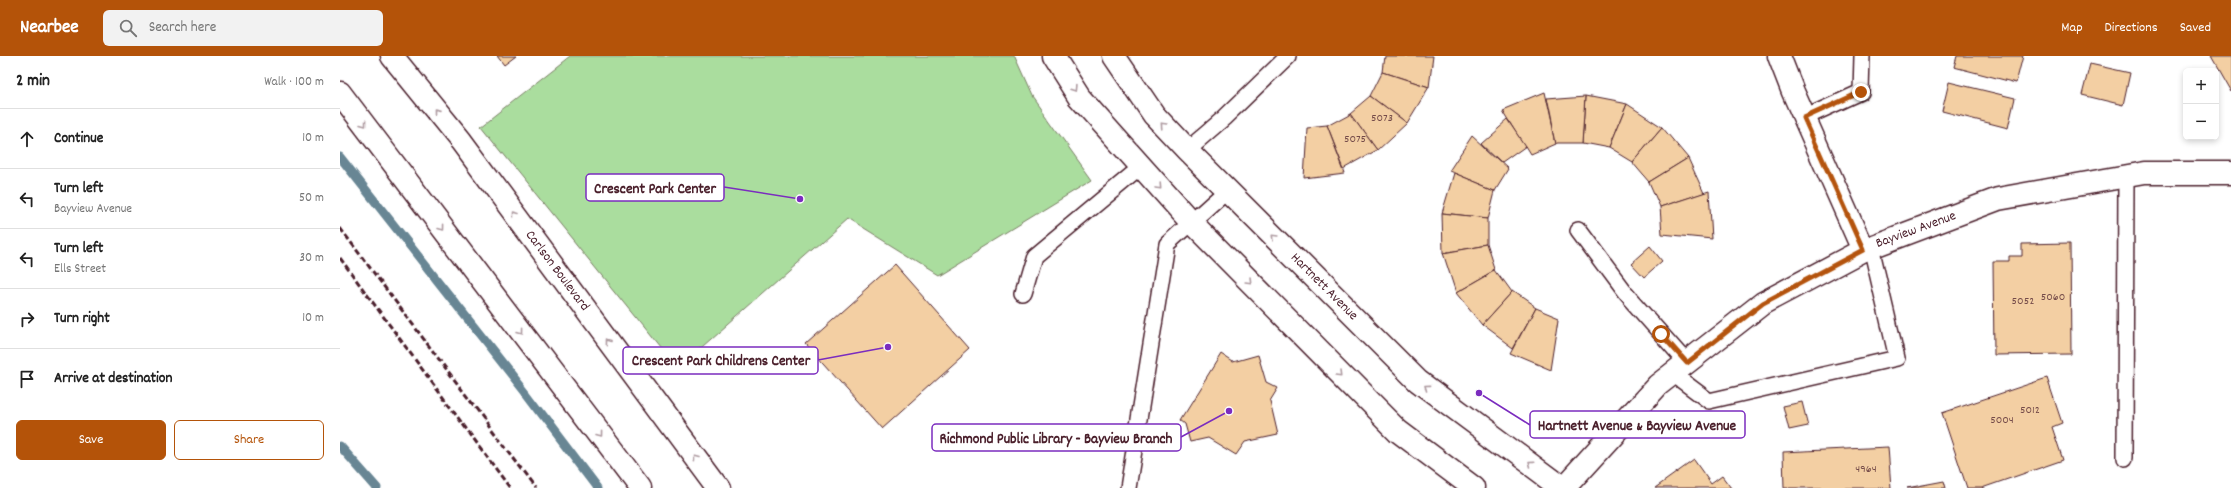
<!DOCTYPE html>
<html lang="en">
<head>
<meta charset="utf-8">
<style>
	:root { --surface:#fff; --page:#f2f2f2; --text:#222; --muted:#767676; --line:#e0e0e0; --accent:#b45309 }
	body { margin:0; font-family:Dekko,sans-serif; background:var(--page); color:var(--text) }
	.controls { position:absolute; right:12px; top:12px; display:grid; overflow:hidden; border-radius:6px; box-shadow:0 2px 6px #0003 }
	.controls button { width:36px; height:36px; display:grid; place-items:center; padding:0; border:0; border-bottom:1px solid var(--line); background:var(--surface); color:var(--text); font:20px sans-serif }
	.stop { position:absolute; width:12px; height:12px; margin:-9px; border:3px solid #b45309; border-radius:50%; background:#fff }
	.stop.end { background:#b45309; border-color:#fff; box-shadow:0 1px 4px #0008 }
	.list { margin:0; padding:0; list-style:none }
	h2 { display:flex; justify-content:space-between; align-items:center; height:52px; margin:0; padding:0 16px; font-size:17px }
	h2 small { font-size:13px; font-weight:400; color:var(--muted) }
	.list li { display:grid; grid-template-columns:26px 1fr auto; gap:12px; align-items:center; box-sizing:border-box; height:60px; padding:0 16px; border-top:1px solid var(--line) }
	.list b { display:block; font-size:15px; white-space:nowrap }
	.list p { margin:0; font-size:13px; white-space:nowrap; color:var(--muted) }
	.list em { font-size:13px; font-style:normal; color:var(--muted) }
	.actions { display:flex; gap:8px; padding:12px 16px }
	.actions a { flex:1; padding:9px 0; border:1px solid var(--accent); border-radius:6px; text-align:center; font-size:14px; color:var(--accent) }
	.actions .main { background:var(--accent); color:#fff }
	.icon { flex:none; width:22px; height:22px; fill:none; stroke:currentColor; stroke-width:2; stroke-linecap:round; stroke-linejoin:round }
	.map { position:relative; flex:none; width:1891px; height:432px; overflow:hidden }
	header { display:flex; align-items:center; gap:24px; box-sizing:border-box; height:56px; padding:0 20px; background:var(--accent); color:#fff }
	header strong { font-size:19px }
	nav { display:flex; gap:22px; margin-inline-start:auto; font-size:14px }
	.search { width:280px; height:36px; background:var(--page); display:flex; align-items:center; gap:10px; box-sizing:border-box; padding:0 14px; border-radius:6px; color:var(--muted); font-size:15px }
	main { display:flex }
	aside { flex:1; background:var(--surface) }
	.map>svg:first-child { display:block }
	.green { fill:#aadd9e; stroke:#7a7e64 }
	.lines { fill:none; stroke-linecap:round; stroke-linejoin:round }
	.stream { stroke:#688694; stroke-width:9 }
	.building { fill:#f3cfa3; stroke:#4a1f2b }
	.service-casing { stroke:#4a1f2b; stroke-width:18 }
	.minor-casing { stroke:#4a1f2b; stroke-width:25 }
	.tertiary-casing { stroke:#4a1f2b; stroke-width:25 }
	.secondary-casing { stroke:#4a1f2b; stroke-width:25 }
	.service { stroke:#fff; stroke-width:15 }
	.minor { stroke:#fff; stroke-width:22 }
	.tertiary { stroke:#fff; stroke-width:22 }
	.secondary { stroke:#fff; stroke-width:22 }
	.rail { stroke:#4a1f2b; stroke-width:3; stroke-dasharray:6 3; stroke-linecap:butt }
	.oneway { stroke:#ae9aa0 }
	.route { stroke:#b45309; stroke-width:5 }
	.labels { text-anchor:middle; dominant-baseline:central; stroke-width:4; stroke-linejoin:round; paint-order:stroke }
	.number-label { font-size:12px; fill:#744b49 }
	.street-label { font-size:14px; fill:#4a1f2b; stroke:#fff }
	.leader { fill:none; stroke:#7b2cbf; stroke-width:1.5 }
	.callout-dot { fill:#7b2cbf; stroke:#fff; stroke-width:1.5 }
	.callout { fill:#fff; stroke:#7b2cbf; stroke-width:1.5 }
	.callout-label { font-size:15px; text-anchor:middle; font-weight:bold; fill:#4a1f2b }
</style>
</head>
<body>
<header>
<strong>Nearbee</strong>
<div class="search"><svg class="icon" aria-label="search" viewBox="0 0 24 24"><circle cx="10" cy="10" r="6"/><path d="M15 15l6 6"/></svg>Search here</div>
<nav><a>Map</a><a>Directions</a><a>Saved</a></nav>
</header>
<main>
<aside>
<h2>2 min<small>Walk · 100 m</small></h2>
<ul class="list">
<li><svg class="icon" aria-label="ahead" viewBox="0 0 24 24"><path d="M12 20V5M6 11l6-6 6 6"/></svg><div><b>Continue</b></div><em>10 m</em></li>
<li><svg class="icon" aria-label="left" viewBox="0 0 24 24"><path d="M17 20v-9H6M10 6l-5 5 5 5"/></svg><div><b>Turn left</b><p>Bayview Avenue</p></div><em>50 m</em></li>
<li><svg class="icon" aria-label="left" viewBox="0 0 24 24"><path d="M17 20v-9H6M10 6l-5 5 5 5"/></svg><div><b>Turn left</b><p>Ells Street</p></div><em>30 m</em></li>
<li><svg class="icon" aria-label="right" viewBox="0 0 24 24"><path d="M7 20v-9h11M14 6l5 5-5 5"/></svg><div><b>Turn right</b></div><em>10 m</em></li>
<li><svg class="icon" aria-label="arrive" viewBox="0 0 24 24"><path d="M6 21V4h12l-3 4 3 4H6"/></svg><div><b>Arrive at destination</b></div></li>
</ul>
<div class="actions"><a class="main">Save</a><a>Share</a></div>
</aside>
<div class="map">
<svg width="1891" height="432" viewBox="0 0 1891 432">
	<rect width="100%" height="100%" fill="#fff"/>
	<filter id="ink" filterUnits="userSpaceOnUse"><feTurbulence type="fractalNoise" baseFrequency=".025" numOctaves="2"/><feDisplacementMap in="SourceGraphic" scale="8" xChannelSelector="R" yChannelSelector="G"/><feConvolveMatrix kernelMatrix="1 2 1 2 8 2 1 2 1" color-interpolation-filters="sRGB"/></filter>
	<g filter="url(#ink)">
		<path class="green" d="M 230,0 L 674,0 L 692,40 L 752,124 L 597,219 L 507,163 L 337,313 L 141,70 Z"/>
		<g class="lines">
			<g class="stream">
				<path d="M 0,101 L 186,337 L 258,432"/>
				<path d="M 0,390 L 37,432"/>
			</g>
		</g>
		<g class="building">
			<path d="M 157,0 L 176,0 L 164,9 Z"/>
			<path d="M 1045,0 L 1093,0 L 1089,31 L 1043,16 Z"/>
			<path d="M 1617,0 L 1683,0 L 1676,27 L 1614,11 Z"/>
			<path d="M 1871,0 L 1891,0 L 1891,35 Z"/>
			<path d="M 1750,8 L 1790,17 L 1783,49 L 1742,39 Z"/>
			<path d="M 1043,16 L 1089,31 L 1067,67 L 1031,40 Z"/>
			<path d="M 1609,26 L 1675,42 L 1668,72 L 1602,55 Z"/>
			<path d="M 1204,37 L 1215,87 L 1190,98 L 1163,54 Z"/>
			<path d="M 1031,40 L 1067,67 L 1038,94 L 1011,57 Z"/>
			<path d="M 1246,40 L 1287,48 L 1269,92 L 1243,87 Z"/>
			<path d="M 1246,40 L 1243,87 L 1215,87 L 1206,43 Z"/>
			<path d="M 1287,48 L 1322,71 L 1292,106 L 1269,92 Z"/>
			<path d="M 1011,57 L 1038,94 L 1004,113 L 987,70 Z"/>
			<path d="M 1168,63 L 1186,90 L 1162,107 L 1141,87 Z"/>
			<path d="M 987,70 L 1005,117 L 964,122 L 967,72 Z"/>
			<path d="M 1322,71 L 1348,102 L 1309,126 L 1292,106 Z"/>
			<path d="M 1132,80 L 1168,113 L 1155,134 L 1109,115 Z"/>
			<path d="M 1348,102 L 1364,137 L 1320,151 L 1309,126 Z"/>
			<path d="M 1114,117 L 1155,134 L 1148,162 L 1102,157 Z"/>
			<path d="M 1369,135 L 1372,183 L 1322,178 L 1320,151 Z"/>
			<path d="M 1102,157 L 1148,162 L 1148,189 L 1103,197 Z"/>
			<path d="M 1730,187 L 1731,298 L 1654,299 L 1653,205 L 1669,205 L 1669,200 L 1682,200 L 1682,188 Z"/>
			<path d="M 1148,189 L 1156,214 L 1116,237 L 1103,197 Z"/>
			<path d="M 1310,190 L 1322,205 L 1304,221 L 1291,207 Z"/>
			<path d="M 555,209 L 630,294 L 542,373 L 466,288 Z"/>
			<path d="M 1156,214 L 1172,236 L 1142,269 L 1116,237 Z"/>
			<path d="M 1172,236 L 1195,252 L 1173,292 L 1142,269 Z"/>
			<path d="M 1195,252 L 1219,262 L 1211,314 L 1171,297 Z"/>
			<path d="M 881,298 L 893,306 L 918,299 L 926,326 L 938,332 L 930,345 L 938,379 L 905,386 L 896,399 L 868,382 L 850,386 L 845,368 L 840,364 Z"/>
			<path d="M 1707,322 L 1722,367 L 1712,371 L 1723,404 L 1642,432 L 1627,432 L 1602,357 Z"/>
			<path d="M 1462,346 L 1468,370 L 1449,374 L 1443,350 Z"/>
			<path d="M 1548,391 L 1551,432 L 1444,432 L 1443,396 Z"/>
			<path d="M 1354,404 L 1371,428 L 1382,420 L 1391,432 L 1315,432 Z"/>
			<path d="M 1604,425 L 1606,432 L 1567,432 Z"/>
		</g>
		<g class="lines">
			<defs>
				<g id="service">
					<path d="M 1464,62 L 1521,36 L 1522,0"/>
					<path d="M 847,94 L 884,62 L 948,0"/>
					<path d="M 1238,174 L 1285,237 L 1347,307"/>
					<path d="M 683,238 L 694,200 L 801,111"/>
					<path d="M 1333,318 L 1369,345 L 1557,302 L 1531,191"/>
					<path d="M 1785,402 L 1786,121"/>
					<path d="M 788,432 L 827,188 L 887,134"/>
				</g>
				<g id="minor">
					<path d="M 713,0 L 739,41 L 850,165 L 1058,375 L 1134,432"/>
					<path d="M 774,0 L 814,59 L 847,94 L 1078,325 L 1222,432"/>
					<path d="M 1439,0 L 1453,36 L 1523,194"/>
				</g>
				<path id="tertiary" d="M 1224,432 L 1318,329 L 1423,247 L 1523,194 L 1658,143 L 1804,117 L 1891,117"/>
				<g id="secondary">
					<path d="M 52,0 L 121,85 L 378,432"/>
					<path d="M 0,37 L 300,432"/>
				</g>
			</defs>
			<use href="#service" class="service-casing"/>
			<use href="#minor" class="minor-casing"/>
			<use href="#tertiary" class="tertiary-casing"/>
			<use href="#secondary" class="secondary-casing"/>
			<use href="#service" class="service"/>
			<use href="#minor" class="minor"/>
			<use href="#tertiary" class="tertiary"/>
			<use href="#secondary" class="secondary"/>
			<g class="rail">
				<path d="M 0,172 L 196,432"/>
				<path d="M 0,202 L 170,432"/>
			</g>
		</g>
		<defs><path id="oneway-chevron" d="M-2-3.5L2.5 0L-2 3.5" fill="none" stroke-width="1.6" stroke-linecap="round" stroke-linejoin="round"/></defs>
		<g class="oneway">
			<use href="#oneway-chevron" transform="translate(734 33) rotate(58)"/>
			<use href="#oneway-chevron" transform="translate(96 55) rotate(-129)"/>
			<use href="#oneway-chevron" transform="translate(24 68) rotate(53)"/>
			<use href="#oneway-chevron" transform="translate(823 69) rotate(-133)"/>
			<use href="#oneway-chevron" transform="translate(819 131) rotate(47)"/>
			<use href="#oneway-chevron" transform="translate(175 158) rotate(-127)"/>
			<use href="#oneway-chevron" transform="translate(102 172) rotate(53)"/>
			<use href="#oneway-chevron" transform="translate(934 181) rotate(-135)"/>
			<use href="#oneway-chevron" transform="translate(909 225) rotate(45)"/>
			<use href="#oneway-chevron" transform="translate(181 275) rotate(53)"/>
			<use href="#oneway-chevron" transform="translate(269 285) rotate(-127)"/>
			<use href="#oneway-chevron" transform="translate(1000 317) rotate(45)"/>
			<use href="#oneway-chevron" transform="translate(1087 331) rotate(-144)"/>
			<use href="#oneway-chevron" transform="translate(259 379) rotate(53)"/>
			<use href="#oneway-chevron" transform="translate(355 401) rotate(-127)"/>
			<use href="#oneway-chevron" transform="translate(1191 408) rotate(-143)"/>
		</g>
	</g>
	<g class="lines" filter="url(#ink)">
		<path class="route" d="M 1321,278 L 1347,307 L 1423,247 L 1523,194 L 1464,62 L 1521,36"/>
	</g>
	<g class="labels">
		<g class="number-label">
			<text x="1042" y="62">5073</text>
			<text x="1015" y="83">5075</text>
			<text x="1713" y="241">5060</text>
			<text x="1683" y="245">5052</text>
			<text x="1690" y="354">5012</text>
			<text x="1662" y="364">5004</text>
			<text x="1526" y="413">4964</text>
		</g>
		<g class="street-label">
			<text transform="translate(1576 174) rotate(-20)">Bayview Avenue</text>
			<text transform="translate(217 215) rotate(53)">Carlson Boulevard</text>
			<text transform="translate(984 231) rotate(45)">Hartnett Avenue</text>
		</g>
	</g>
	<path class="leader" d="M460 143L384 131M548 291L478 304M1139 337L1190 369M889 355L841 381"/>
	<g class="callout-dot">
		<circle cx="460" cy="143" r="4"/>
		<circle cx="548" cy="291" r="4"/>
		<circle cx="1139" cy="337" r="4"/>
		<circle cx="889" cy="355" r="4"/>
	</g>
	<g class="callout">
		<rect x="246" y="118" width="138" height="27" rx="4"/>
		<rect x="283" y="291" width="195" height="27" rx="4"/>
		<rect x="1190" y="355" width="215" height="27" rx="4"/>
		<rect x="592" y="368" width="249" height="27" rx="4"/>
	</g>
	<g class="callout-label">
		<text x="315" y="137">Crescent Park Center</text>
		<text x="381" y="309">Crescent Park Childrens Center</text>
		<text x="1297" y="374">Hartnett Avenue &amp; Bayview Avenue</text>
		<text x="716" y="387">Richmond Public Library - Bayview Branch</text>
	</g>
</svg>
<div class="controls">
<button>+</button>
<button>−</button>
</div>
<div class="stop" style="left:1321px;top:278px"></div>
<div class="stop end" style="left:1521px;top:36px"></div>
</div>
</main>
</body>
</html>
